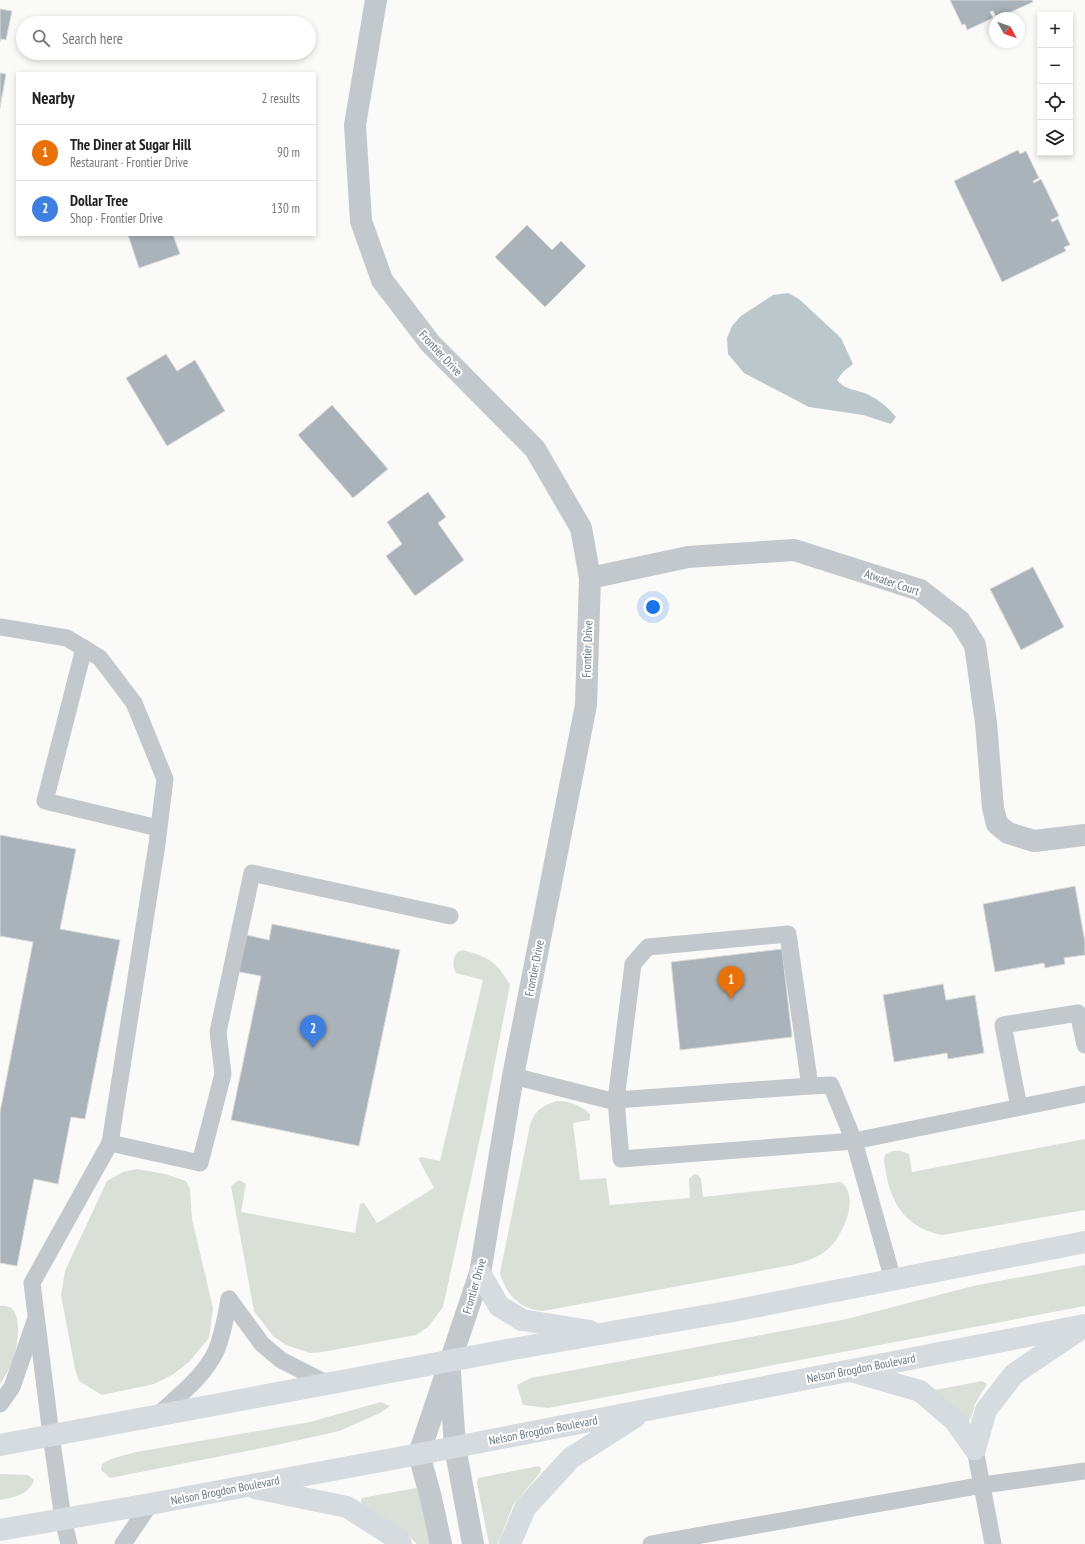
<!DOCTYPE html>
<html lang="en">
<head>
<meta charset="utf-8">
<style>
	:root { --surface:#fff; --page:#f6f6f6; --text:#222; --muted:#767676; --line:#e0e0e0; --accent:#0f766e }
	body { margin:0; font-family:"PT Sans Narrow",sans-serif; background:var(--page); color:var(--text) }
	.controls { position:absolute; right:12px; top:12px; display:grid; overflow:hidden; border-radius:0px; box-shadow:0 2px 6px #0003 }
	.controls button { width:36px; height:36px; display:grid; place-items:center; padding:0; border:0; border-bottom:1px solid var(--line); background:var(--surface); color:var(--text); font:20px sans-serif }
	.compass { position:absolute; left:989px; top:12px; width:36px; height:36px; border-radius:50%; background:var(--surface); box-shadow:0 2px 6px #0003; rotate:130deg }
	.you { position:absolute; left:653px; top:607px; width:14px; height:14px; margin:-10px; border:3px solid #fff; border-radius:50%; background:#1a73e8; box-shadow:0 0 0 6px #1a73e833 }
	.badge { display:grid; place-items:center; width:26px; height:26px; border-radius:50%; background:var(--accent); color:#fff; font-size:13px; font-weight:700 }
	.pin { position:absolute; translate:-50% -33px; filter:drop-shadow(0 1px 2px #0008) }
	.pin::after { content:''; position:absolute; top:21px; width:14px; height:12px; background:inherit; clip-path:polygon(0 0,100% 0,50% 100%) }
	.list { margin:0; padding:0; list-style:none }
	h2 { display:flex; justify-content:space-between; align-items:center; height:52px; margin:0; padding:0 16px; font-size:17px }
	h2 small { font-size:13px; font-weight:400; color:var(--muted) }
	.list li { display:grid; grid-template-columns:26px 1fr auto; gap:12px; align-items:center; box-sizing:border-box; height:56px; padding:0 16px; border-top:1px solid var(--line) }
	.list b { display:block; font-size:15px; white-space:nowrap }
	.list p { margin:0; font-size:13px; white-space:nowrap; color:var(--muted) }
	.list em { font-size:13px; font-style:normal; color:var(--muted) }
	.icon { flex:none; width:22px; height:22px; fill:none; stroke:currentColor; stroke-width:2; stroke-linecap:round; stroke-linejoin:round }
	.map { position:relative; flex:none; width:1085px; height:1544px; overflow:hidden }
	.search { position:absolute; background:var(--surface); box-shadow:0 2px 6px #0003; left:16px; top:16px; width:300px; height:44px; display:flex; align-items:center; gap:10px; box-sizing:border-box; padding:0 14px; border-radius:22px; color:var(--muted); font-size:15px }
	.panel { position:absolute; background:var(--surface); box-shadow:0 2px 6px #0003; left:16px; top:72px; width:300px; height:164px; border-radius:0px }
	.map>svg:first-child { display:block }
	.green { fill:#dadfd7 }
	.water { fill:#bbc7cb }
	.building { fill:#aab3b9; stroke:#dcdcda }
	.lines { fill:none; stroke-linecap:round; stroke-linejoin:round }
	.service { stroke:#c3c8cc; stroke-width:17 }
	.minor { stroke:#c3c8cc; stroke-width:22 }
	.trunk { stroke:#d6dbdf; stroke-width:22 }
	.labels { text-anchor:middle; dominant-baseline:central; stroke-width:4; stroke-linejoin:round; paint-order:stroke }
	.street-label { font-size:12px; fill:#657683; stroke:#fff }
</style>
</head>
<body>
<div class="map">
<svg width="1085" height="1544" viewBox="0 0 1085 1544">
	<rect width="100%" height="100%" fill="#fafaf8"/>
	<g class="green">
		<path d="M 463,950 C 490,958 495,960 510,985 L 483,1124 L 443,1307 L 428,1327 L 416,1335 L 322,1352 L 310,1353 L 286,1345 L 273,1336 L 254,1311 L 231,1186 L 239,1180 L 246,1184 L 241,1212 L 355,1233 L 360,1204 L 364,1203 L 377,1223 L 434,1188 L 419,1160 L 420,1157 L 440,1161 L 483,980 L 456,973 C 452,965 453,960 457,952 Z"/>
		<path d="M 557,1101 C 570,1101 580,1105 590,1114 L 590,1120 L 573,1123 L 580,1180 L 606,1178 L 610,1205 L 690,1198 L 689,1179 L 694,1174 L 698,1175 L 701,1179 L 703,1197 L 841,1182 C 861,1197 842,1238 827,1250 C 817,1258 804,1262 792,1265 L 543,1311 C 520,1309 506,1295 500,1273 L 530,1125 C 535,1110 542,1106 557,1101 Z"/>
		<path d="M 1085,1139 L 1085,1210 L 942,1235 C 908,1228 892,1207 886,1173 C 885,1166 883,1162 885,1155 C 893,1149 900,1150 909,1154 L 912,1172 Z"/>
		<path d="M 137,1169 L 165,1174 L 186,1181 L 190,1189 L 192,1219 L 213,1308 L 209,1338 L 189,1362 L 172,1375 L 154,1384 L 102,1395 L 79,1381 L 75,1369 L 61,1295 L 65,1271 L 107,1181 L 123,1172 Z"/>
		<path d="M 1085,1265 L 1085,1306 L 548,1408 L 523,1405 L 517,1385 L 531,1378 L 847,1319 L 973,1286 Z"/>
		<path d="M 0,1306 C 24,1302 18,1340 15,1354 C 12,1365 6,1375 0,1384 Z"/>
		<path d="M 982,1381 L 987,1384 L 975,1404 L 971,1418 L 968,1422 L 935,1390 Z"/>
		<path d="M 381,1402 L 390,1406 L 380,1413 L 339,1431 L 277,1445 L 110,1478 L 101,1470 L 102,1464 L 111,1459 L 136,1452 L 310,1422 Z"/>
		<path d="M 539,1466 L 541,1469 L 540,1473 L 513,1505 L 498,1544 L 489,1544 L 477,1483 L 478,1478 Z"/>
		<path d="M 0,1474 L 28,1475 L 34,1480 C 29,1495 14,1497 0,1500 Z"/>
		<path d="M 416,1488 L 419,1489 L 433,1544 L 417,1544 L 406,1533 L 362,1507 L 361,1500 L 362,1498 Z"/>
	</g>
	<path class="water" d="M 788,293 L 799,299 L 841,338 L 853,364 L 843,372 L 837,380 C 846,391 857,389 869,395 C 880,401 888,407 896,417 L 891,424 L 863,415 L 809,407 L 744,373 L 728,354 L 727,338 L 732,326 L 741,316 L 773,295 Z"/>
	<g class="building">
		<path d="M 950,0 L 1032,0 L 1033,2 L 997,18 L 993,11 L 990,12 L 993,18 L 967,30 L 965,24 L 962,25 Z"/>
		<path d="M 0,9 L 12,11 L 6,40 L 1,39 L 0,42 Z"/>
		<path d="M 0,73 L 6,74 L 0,108 Z"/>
		<path d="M 1018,150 L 1020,154 L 1026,151 L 1039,178 L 1033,181 L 1034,183 L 1041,179 L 1059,216 L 1051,220 L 1052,222 L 1058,219 L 1070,245 L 1064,247 L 1066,251 L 1002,282 L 954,181 Z"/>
		<path d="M 527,225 L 552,250 L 561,241 L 586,266 L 545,307 L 495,257 Z"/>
		<path d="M 128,235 L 173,235 L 180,254 L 139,268 Z"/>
		<path d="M 166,354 L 177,371 L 195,360 L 225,411 L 167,446 L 126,378 Z"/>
		<path d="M 332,405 L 388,469 L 353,498 L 298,435 Z"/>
		<path d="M 428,492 L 446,517 L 438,523 L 464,560 L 415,596 L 386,556 L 402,544 L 387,522 Z"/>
		<path d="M 1033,567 L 1064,627 L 1021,650 L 990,589 Z"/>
		<path d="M 0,835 L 76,849 L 60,929 L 120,940 L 85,1119 L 71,1117 L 58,1184 L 34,1179 L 17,1266 L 0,1263 L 0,1112 L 33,942 L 0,936 Z"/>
		<path d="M 1075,886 L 1085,942 L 1085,955 L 1064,958 L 1065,964 L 1045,968 L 1044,963 L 995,972 L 983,904 Z"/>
		<path d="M 272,924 L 400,950 L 359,1146 L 231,1120 L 261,976 L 234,971 L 242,934 L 269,940 Z"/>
		<path d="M 782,949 L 792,1037 L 680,1050 L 671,962 Z"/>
		<path d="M 943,984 L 946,1000 L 975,995 L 984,1053 L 948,1059 L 947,1053 L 894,1062 L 883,995 Z"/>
	</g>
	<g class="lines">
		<g class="service">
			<path d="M 0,627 L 67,638 L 100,658 L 134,703 L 165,779 L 157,844 L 110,1143"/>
			<path d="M 84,648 L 45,801 L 158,828"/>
			<path d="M 513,1076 L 612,1101 L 616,1100 L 810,1086 L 831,1085 L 854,1141 L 621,1159 L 616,1100 L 633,964 L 648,947 L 788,934 L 810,1086"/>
			<path d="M 1019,1107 L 1003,1025 L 1078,1013 L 1085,1045"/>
			<path d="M 893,1280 L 854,1141 L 1085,1094"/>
			<path d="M 229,1299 L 262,1344 L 281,1360 L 330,1385"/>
			<path d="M 0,1404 L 12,1387 L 35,1321"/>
			<path d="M 158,1415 C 178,1396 204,1377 216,1351 C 223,1334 226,1317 229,1299"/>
			<path d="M 975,1449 L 993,1544"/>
			<path d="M 69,1544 L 63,1519 L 51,1435 L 32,1283 L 110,1143 L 200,1163 L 223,1074 L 218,1032 L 252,873 L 450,916"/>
			<path d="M 123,1544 L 150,1504"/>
			<path d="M 651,1544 L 983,1485 L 1085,1471"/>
		</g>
		<g class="minor">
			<path d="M 376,0 L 355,125 L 361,221 L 382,280 L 430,343 L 535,449 L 581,528 L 590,578 L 586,705 L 513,1076 L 480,1273 L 419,1454 L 431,1498 L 441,1544"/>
			<path d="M 590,578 L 688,557 L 794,550 L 920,590 L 960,621 L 975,645 L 986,723 L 993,808 L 997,824 L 1008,833 L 1034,841 L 1085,835"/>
			<path d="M 450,1373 L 455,1447 L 473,1544"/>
		</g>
		<g class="trunk">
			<path d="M 480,1273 L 499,1306 L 522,1320 L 590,1331"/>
			<path d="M 854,1372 L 920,1391 L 955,1421 L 975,1449"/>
			<path d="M 0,1445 L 513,1349 L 733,1311 L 1085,1242"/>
			<path d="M 975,1449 L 986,1410 L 1014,1374 L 1079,1330"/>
			<path d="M 255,1488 L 347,1507 L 399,1540 L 401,1544"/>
			<path d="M 0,1530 L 150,1504 L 419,1454 L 1085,1325"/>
			<path d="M 510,1544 L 525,1508 L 571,1458 L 635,1417"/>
		</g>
	</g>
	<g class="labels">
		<g class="street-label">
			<text transform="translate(441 353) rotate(47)">Frontier Drive</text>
			<text transform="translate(892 582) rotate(19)">Atwater Court</text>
			<text transform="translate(587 649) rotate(-88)">Frontier Drive</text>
			<text transform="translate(534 968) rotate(-79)">Frontier Drive</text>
			<text transform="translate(474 1286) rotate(-74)">Frontier Drive</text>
			<text transform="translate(861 1368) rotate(-11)">Nelson Brogdon Boulevard</text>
			<text transform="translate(543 1430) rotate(-11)">Nelson Brogdon Boulevard</text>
			<text transform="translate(225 1490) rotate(-11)">Nelson Brogdon Boulevard</text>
		</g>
	</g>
</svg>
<div class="controls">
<button>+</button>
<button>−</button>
<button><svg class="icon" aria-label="locate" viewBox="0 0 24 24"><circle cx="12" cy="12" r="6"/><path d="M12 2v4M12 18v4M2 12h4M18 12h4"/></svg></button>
<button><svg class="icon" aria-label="layers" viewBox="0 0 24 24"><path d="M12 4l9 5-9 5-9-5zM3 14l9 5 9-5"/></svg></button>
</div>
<svg class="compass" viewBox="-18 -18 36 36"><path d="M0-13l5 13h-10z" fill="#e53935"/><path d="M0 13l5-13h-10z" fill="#767676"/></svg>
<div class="you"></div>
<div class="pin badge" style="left:731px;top:999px;background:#e8710a">1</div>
<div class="pin badge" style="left:313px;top:1048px;background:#3f7fe0">2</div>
<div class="search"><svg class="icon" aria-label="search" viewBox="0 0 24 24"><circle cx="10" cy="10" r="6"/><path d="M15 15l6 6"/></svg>Search here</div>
<section class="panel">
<h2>Nearby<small>2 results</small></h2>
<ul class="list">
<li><span class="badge" style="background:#e8710a">1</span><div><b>The Diner at Sugar Hill</b><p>Restaurant · Frontier Drive</p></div><em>90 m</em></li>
<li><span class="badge" style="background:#3f7fe0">2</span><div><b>Dollar Tree</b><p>Shop · Frontier Drive</p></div><em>130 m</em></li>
</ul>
</section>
</div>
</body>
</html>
